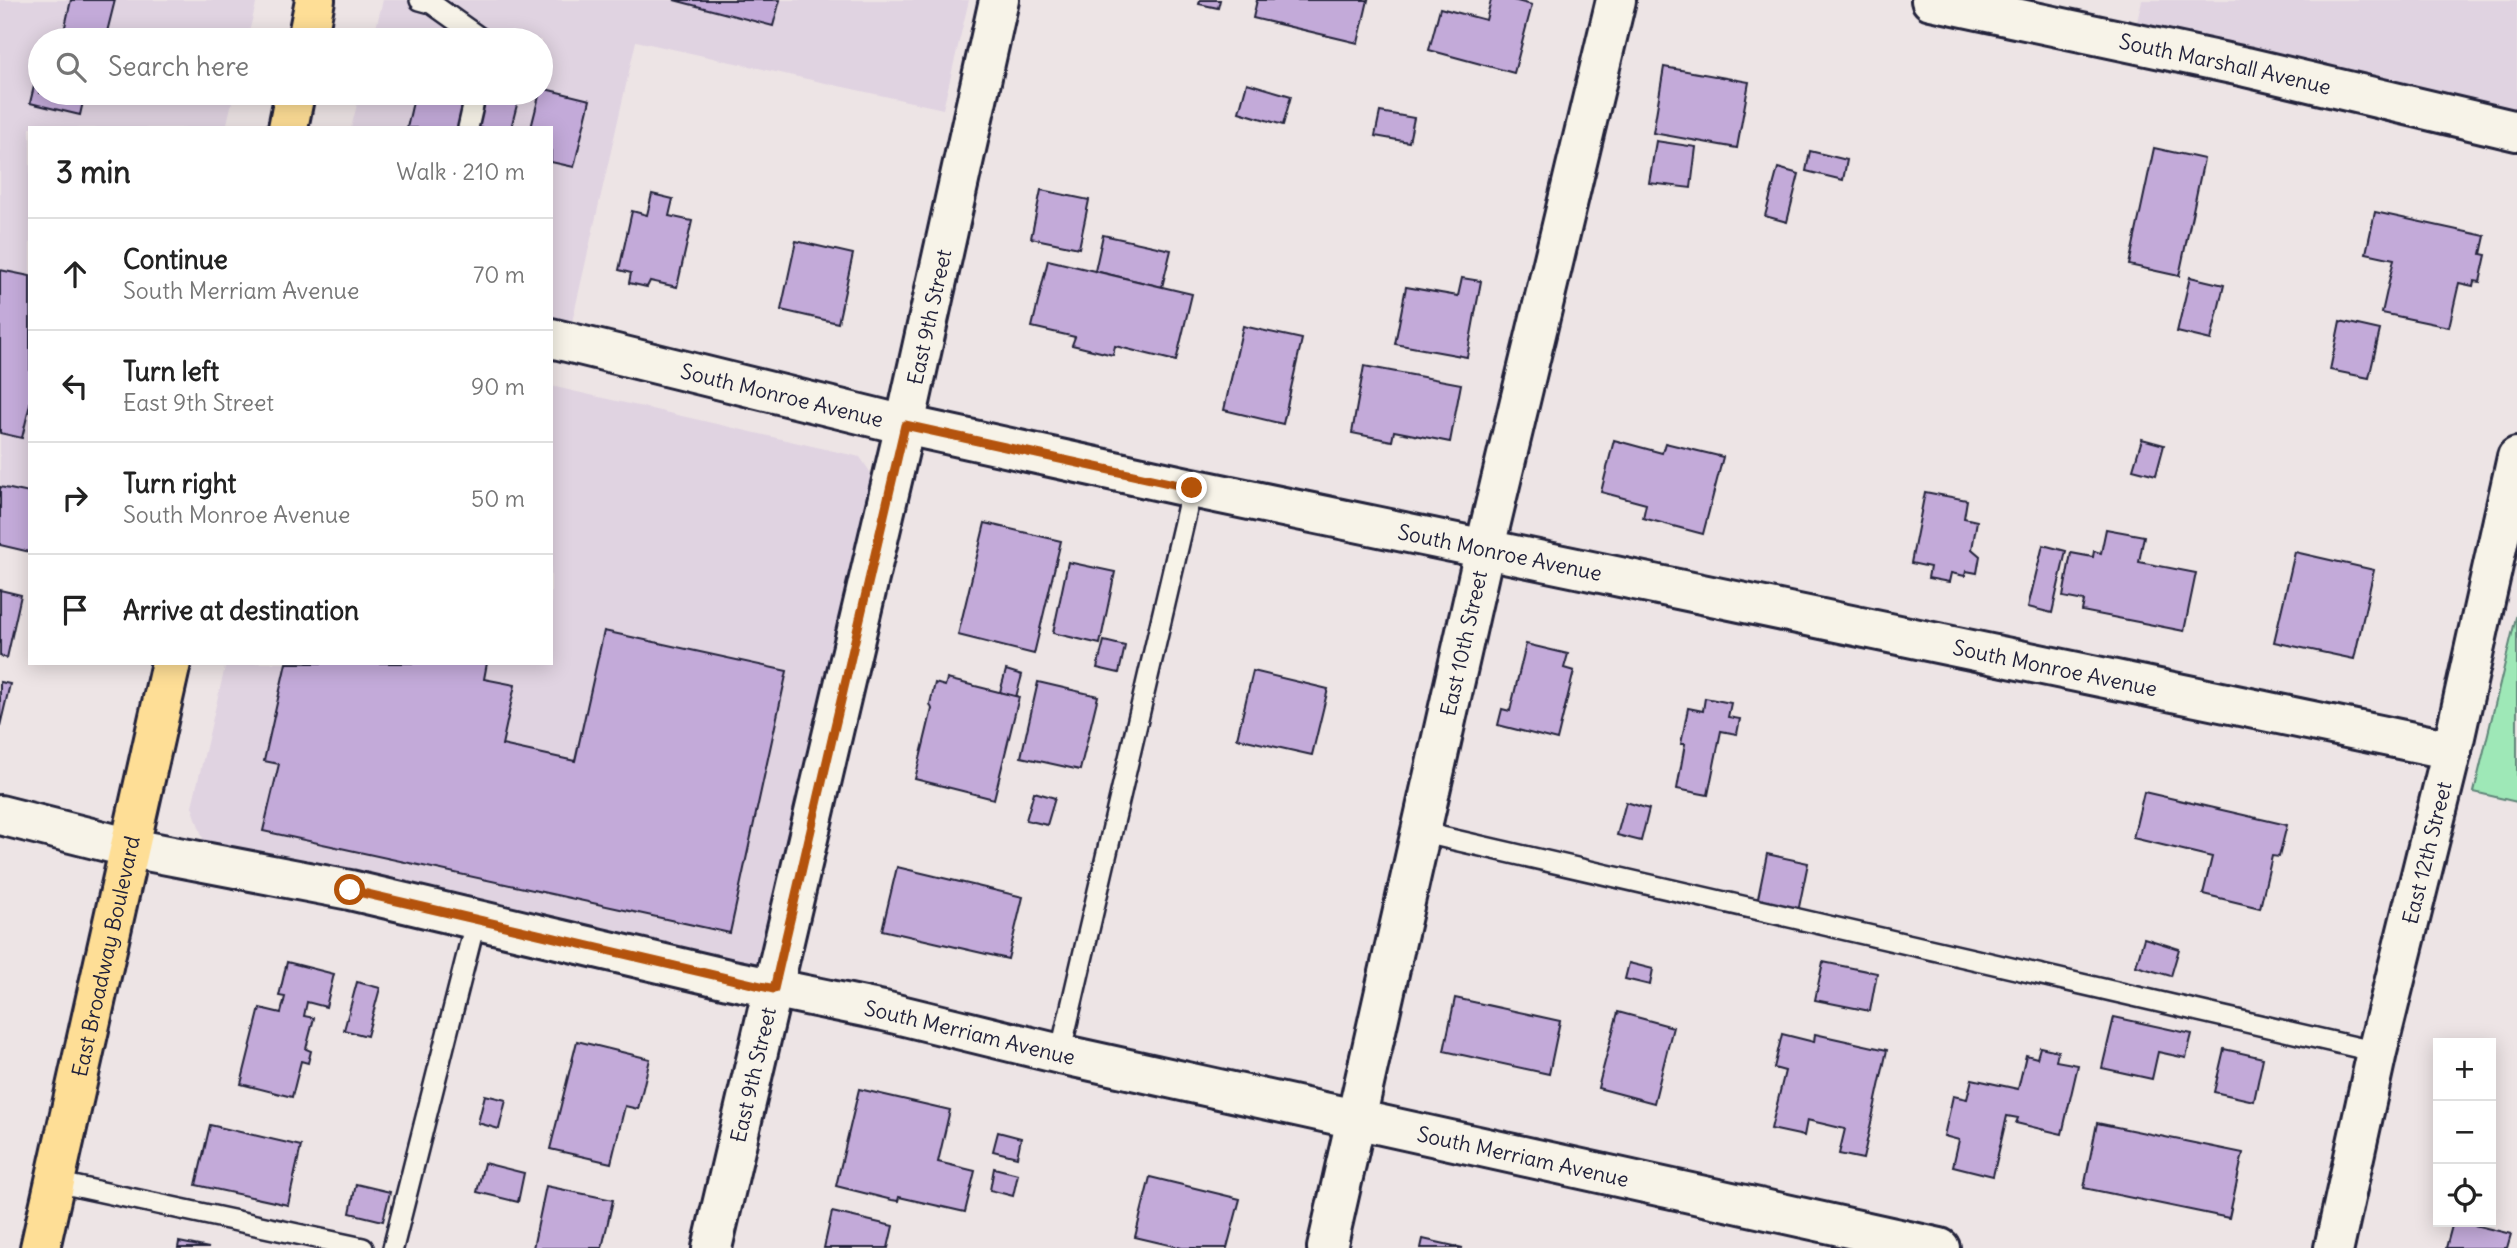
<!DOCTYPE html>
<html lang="en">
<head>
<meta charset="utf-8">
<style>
	:root { --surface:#fff; --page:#f2f2f2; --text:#222; --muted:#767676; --line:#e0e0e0 }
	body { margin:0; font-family:Delius,sans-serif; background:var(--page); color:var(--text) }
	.controls { position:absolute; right:21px; bottom:21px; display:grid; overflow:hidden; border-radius:0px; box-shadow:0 4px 18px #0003 }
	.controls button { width:63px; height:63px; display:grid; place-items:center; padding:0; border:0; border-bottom:2px solid var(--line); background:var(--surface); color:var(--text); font:35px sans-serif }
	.stop { position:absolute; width:21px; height:21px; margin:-16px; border:5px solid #b45309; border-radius:50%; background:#fff }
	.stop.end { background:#b45309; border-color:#fff; box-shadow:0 2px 7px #0008 }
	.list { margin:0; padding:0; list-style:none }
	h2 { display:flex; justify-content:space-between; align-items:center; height:91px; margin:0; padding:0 28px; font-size:30px }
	h2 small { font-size:23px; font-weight:400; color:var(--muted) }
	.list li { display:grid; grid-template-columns:46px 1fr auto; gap:21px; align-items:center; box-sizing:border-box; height:112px; padding:0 28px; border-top:2px solid var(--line) }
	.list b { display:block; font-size:26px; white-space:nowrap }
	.list p { margin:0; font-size:23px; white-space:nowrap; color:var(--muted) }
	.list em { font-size:23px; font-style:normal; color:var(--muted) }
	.icon { flex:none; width:38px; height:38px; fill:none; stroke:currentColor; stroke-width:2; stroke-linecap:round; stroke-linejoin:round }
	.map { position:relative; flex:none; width:2517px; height:1248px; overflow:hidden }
	.search { position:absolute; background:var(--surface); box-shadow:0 4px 18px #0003; left:28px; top:28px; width:525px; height:77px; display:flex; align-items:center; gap:18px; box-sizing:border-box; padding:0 24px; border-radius:38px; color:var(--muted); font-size:26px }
	.panel { position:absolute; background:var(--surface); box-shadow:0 4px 18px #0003; left:28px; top:126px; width:525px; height:539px; border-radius:0px }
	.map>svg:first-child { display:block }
	.built { fill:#e0d3e1 }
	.green { fill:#9ee8b7; stroke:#608579; stroke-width:2 }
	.building { fill:#c3aad9; stroke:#22223b; stroke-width:2 }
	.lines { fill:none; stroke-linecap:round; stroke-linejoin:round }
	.service-casing { stroke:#22223b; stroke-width:24 }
	.minor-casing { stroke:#22223b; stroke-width:44 }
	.tertiary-casing { stroke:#22223b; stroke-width:44 }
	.trunk-casing { stroke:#22223b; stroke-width:44 }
	.service { stroke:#f7f3e8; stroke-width:19 }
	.minor { stroke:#f7f3e8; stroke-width:38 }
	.tertiary { stroke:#f7f3e8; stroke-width:38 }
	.trunk { stroke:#fede96; stroke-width:38 }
	.route { stroke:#b45309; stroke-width:9 }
	.labels { text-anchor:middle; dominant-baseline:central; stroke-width:6; stroke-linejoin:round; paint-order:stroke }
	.street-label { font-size:21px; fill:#22223b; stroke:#f7f3e8 }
</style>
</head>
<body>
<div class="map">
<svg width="2517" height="1248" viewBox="0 0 2517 1248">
	<rect width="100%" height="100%" fill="#ede4e5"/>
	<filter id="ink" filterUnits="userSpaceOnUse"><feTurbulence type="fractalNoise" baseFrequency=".0143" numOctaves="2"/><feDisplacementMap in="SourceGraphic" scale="14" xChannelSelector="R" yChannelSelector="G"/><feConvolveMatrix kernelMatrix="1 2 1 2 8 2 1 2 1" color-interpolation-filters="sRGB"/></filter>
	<g filter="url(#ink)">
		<g class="built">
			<path d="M 0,0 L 257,0 L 247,40 L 40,40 L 40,93 L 234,93 L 226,128 L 30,128 L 30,504 L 0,498 Z"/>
			<path d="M 383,0 L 969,0 L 943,109 L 636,41 L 570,331 L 551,327 L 551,128 L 351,128 L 360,93 L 541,93 L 541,40 L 373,40 Z"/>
			<path d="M 2142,0 L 2517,0 L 2517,125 L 2132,44 Z"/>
			<path d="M 551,386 L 860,457 L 877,482 L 768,966 L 738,981 L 224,860 L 204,842 L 192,806 L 226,663 L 551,663 Z"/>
		</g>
		<path class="green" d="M 2517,613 L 2517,802 L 2474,792 Z"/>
		<g class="building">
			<path d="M 71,0 L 115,0 L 105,40 L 45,40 L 46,36 L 62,40 Z"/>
			<path d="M 674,0 L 780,0 L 773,26 Z"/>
			<path d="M 1200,0 L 1220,0 L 1218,8 L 1199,4 Z"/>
			<path d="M 1257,0 L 1368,0 L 1358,43 L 1253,18 Z"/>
			<path d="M 1491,0 L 1513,0 L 1532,5 L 1514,73 L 1429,50 L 1440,8 L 1486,20 Z"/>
			<path d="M 40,61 L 40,93 L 85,93 L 80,115 L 30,103 Z"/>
			<path d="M 1664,67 L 1749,82 L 1737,148 L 1653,133 Z"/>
			<path d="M 1247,83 L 1291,96 L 1283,125 L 1239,112 Z"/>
			<path d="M 541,88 L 590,100 L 574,167 L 551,162 L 551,128 L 531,128 Z"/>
			<path d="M 415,93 L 520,93 L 511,128 L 407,128 Z"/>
			<path d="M 1380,112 L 1414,118 L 1409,142 L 1375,136 Z"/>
			<path d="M 1656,141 L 1696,147 L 1691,188 L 1649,183 Z"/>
			<path d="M 2154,148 L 2204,159 L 2179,276 L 2129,265 Z"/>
			<path d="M 1810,151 L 1847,160 L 1843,180 L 1806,171 Z"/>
			<path d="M 1778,168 L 1799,174 L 1787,222 L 1765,216 Z"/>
			<path d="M 1041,190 L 1089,200 L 1079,248 L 1031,238 Z"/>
			<path d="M 652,194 L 673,199 L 669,216 L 692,221 L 677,287 L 650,281 L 647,287 L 629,283 L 631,273 L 619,270 L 632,211 L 647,215 Z"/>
			<path d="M 2375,212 L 2485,236 L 2481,254 L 2486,255 L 2480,282 L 2474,281 L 2473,286 L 2459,283 L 2449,327 L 2382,313 L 2394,259 L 2366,253 Z"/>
			<path d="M 1103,235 L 1171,250 L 1162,287 L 1095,271 Z"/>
			<path d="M 796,241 L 853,254 L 838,323 L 781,310 Z"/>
			<path d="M 1048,260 L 1192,294 L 1176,361 L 1115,346 L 1113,355 L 1072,345 L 1075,337 L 1032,327 Z"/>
			<path d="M 0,270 L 30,276 L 30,404 L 22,438 L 0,433 Z"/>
			<path d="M 2190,277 L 2224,285 L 2211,340 L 2177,332 Z"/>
			<path d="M 1462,278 L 1481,281 L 1467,357 L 1395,344 L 1406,287 L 1458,296 Z"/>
			<path d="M 2340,321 L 2380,330 L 2369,378 L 2330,370 Z"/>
			<path d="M 1243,326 L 1302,339 L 1283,424 L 1224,410 Z"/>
			<path d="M 1364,366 L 1461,384 L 1450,442 L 1394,431 L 1392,441 L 1352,433 Z"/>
			<path d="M 2142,439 L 2164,445 L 2156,475 L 2133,469 Z"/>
			<path d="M 1614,440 L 1662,453 L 1665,443 L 1723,457 L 1703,534 L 1643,518 L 1646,504 L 1601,492 Z"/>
			<path d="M 0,487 L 30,493 L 30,552 L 0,545 Z"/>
			<path d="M 1925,492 L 1967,500 L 1964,518 L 1977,521 L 1972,549 L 1980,556 L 1977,573 L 1966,571 L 1965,576 L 1951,573 L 1949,582 L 1928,578 L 1930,567 L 1911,563 Z"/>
			<path d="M 985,523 L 1061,541 L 1034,654 L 958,635 Z"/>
			<path d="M 2106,529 L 2144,536 L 2139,562 L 2196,573 L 2184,631 L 2082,611 L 2084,601 L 2063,597 L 2071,553 L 2093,557 L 2094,551 L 2101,553 Z"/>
			<path d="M 2043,545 L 2066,551 L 2052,613 L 2028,607 Z"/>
			<path d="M 2295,552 L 2374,570 L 2354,659 L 2274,642 Z"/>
			<path d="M 1068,562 L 1115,572 L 1100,644 L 1053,633 Z"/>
			<path d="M 0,590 L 21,595 L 7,658 L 0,656 Z"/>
			<path d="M 604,631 L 787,671 L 730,933 L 263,831 L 279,764 L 264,761 L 286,663 L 487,663 L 484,679 L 515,685 L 502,745 L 575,761 Z"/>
			<path d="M 1104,641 L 1125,646 L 1119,673 L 1097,668 Z"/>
			<path d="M 1526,644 L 1568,654 L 1564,668 L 1574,671 L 1557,740 L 1498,725 L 1502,709 L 1510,711 Z"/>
			<path d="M 1006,670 L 1022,675 L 1016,697 L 1000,692 Z"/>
			<path d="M 1253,671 L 1328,689 L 1312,755 L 1237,738 Z"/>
			<path d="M 947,679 L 1019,697 L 994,799 L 915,779 L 932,709 L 930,704 L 935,683 L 945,686 Z"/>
			<path d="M 0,682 L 10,684 L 0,726 Z"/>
			<path d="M 1038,682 L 1098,696 L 1080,770 L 1021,757 Z"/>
			<path d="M 1705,698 L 1731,703 L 1728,717 L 1740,719 L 1737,734 L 1721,731 L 1708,795 L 1677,789 L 1685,744 L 1681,744 L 1688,708 L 1703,711 Z"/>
			<path d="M 1034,792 L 1055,798 L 1047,825 L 1026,820 Z"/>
			<path d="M 2144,792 L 2287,825 L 2279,857 L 2272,856 L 2260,908 L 2203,894 L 2212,857 L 2133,838 Z"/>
			<path d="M 1626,802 L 1649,809 L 1641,841 L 1617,835 Z"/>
			<path d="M 1767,854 L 1808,863 L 1798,912 L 1757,903 Z"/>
			<path d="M 897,867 L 1023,897 L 1008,959 L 882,930 Z"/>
			<path d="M 2144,938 L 2179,949 L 2171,976 L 2136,966 Z"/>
			<path d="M 287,962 L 334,974 L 326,1007 L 307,1002 L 304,1016 L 314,1018 L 306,1049 L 311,1051 L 308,1063 L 301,1061 L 292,1097 L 241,1084 L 260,1008 L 281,1013 L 285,997 L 279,996 Z"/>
			<path d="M 1823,962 L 1877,973 L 1870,1011 L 1815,1000 Z"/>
			<path d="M 1629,963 L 1653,969 L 1650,985 L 1625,979 Z"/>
			<path d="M 357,982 L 380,988 L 367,1036 L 344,1030 Z"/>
			<path d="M 1455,998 L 1560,1021 L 1549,1074 L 1444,1051 Z"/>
			<path d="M 1618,1012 L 1673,1027 L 1654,1103 L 1598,1088 Z"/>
			<path d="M 2114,1017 L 2192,1034 L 2186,1058 L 2158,1052 L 2152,1079 L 2102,1068 Z"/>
			<path d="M 1782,1034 L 1814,1042 L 1815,1034 L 1887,1050 L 1863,1159 L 1839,1154 L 1845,1129 L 1807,1120 L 1804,1136 L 1771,1129 L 1785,1071 L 1774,1068 Z"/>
			<path d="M 577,1041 L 650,1059 L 638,1109 L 625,1106 L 611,1163 L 550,1149 Z"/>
			<path d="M 2040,1047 L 2058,1051 L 2056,1061 L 2078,1065 L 2062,1134 L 2016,1123 L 2018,1118 L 2007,1116 L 1993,1176 L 1953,1166 L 1959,1140 L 1944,1136 L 1953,1096 L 1967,1099 L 1972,1079 L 2018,1089 L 2026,1055 L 2037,1058 Z"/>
			<path d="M 2224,1049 L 2263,1058 L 2254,1101 L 2214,1092 Z"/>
			<path d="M 859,1089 L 950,1110 L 938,1162 L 975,1171 L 965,1212 L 899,1197 L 898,1201 L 892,1200 L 836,1186 Z"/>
			<path d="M 485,1095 L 506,1100 L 499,1129 L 478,1123 Z"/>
			<path d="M 2097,1123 L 2243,1153 L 2229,1218 L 2084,1188 Z"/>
			<path d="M 210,1125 L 301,1146 L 288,1205 L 196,1185 Z"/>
			<path d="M 998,1132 L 1021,1138 L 1017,1157 L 993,1151 Z"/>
			<path d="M 484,1163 L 524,1173 L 518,1202 L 477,1192 Z"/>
			<path d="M 994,1168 L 1018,1174 L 1013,1196 L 990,1190 Z"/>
			<path d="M 1150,1177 L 1240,1199 L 1227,1248 L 1182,1248 L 1135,1237 Z"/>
			<path d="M 356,1184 L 390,1192 L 383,1221 L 350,1213 Z"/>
			<path d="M 546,1186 L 613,1200 L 602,1248 L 533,1248 Z"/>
			<path d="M 832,1212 L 893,1226 L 888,1248 L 824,1248 Z"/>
			<path d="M 2453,1222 L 2462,1222 L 2511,1234 L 2507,1248 L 2446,1248 Z"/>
			<path d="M 1423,1239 L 1463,1248 L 1421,1248 Z"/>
			<path d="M 179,1242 L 209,1248 L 178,1248 Z"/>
		</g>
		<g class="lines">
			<defs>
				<g id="service">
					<path d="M 420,0 L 431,3 L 483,40"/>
					<path d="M 468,128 L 476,93"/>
					<path d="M 1420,832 L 2377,1052"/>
					<path d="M 1060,1054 L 1192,488"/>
					<path d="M 55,1182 L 363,1248"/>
					<path d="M 393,1248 L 476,919"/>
				</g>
				<g id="minor">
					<path id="s1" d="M 551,338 L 905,425 L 1192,488 L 2452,750"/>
					<path id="s2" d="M 0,815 L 131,848 L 350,890 L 728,979 L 884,1011 L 1060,1054 L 1940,1248"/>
					<path id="s3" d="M 712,1248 L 905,425 L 999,0"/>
					<path id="s4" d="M 1327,1248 L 1485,547 L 1616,0"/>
				</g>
				<g id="tertiary">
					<path id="s5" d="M 1931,0 L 2246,67 L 2517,131"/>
					<path id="s6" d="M 2334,1248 L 2377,1052 L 2452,750 L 2517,457"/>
				</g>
				<g id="trunk">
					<path d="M 307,40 L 315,0"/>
					<path d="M 288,128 L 295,93"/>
					<path id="s7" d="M 40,1248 L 171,663"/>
				</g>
			</defs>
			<use href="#service" class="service-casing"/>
			<use href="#minor" class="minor-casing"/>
			<use href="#tertiary" class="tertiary-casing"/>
			<use href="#trunk" class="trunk-casing"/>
			<use href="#service" class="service"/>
			<use href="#minor" class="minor"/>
			<use href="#tertiary" class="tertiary"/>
			<use href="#trunk" class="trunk"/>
		</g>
	</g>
	<g class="lines" filter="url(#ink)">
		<path class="route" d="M 350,890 L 774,989 L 905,425 L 1192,488"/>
	</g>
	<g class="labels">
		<g class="street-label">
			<text stroke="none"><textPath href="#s5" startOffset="301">South Marshall Avenue</textPath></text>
			<text stroke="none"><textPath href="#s3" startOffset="956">East 9th Street</textPath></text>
			<text stroke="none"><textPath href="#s1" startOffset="238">South Monroe Avenue</textPath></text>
			<text stroke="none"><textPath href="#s1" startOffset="973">South Monroe Avenue</textPath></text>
			<text stroke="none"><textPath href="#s4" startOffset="620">East 10th Street</textPath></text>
			<text stroke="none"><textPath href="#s1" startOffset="1540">South Monroe Avenue</textPath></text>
			<text stroke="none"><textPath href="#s6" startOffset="406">East 12th Street</textPath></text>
			<text stroke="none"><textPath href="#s7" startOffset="299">East Broadway Boulevard</textPath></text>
			<text stroke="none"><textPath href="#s2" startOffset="994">South Merriam Avenue</textPath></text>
			<text stroke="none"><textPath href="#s3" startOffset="178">East 9th Street</textPath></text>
			<text stroke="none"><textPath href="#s2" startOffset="1561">South Merriam Avenue</textPath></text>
		</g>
	</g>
</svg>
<div class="controls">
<button>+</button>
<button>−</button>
<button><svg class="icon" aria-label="locate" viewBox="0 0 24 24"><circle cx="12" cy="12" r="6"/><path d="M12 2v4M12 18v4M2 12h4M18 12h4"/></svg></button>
</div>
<div class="stop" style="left:350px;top:890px"></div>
<div class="stop end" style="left:1192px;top:488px"></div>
<div class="search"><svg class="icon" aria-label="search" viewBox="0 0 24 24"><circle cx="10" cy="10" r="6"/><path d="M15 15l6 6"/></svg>Search here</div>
<section class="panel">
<h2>3 min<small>Walk · 210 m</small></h2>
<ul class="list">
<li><svg class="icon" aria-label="ahead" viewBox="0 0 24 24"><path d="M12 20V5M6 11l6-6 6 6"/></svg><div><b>Continue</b><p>South Merriam Avenue</p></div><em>70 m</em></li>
<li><svg class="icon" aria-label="left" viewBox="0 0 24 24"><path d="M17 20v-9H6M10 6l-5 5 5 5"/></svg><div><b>Turn left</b><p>East 9th Street</p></div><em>90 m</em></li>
<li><svg class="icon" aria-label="right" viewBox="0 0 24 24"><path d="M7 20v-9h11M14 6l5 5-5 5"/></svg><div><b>Turn right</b><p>South Monroe Avenue</p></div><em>50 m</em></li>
<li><svg class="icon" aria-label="arrive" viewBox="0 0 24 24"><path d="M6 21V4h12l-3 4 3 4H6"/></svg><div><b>Arrive at destination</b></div></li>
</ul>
</section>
</div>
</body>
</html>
